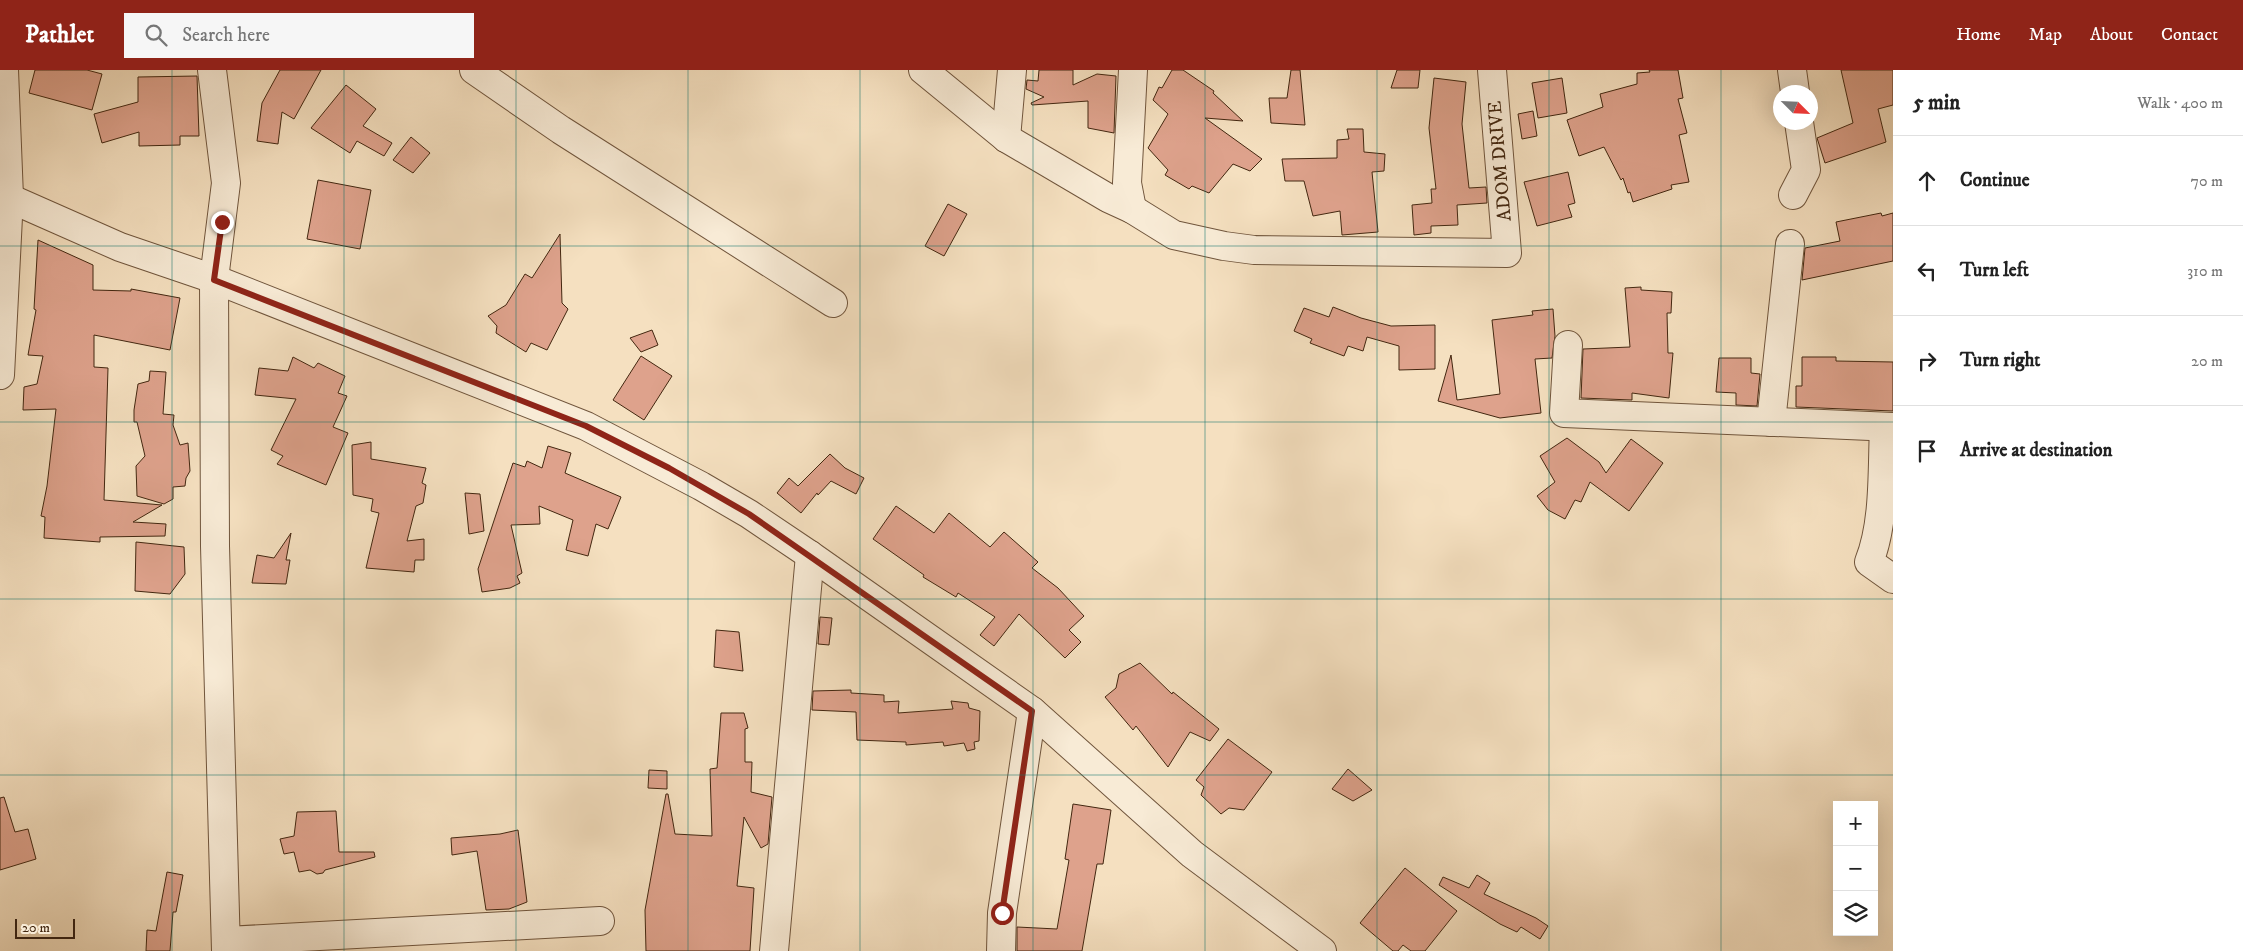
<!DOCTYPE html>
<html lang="en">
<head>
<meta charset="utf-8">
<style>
	:root { --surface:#fff; --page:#f6f6f6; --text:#222; --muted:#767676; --line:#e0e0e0; --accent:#8f2418 }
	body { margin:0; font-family:"IM FELL DW Pica",serif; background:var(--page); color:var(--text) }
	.controls { position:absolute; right:15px; bottom:15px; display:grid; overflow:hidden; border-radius:0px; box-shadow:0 5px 20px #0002 }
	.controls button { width:45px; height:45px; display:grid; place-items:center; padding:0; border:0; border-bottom:1px solid var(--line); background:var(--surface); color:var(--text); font:25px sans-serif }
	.compass { position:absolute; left:1773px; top:15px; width:45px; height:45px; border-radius:50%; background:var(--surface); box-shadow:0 5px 20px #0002; rotate:114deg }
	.scale { position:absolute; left:15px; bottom:12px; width:60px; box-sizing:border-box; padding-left:5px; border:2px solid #432710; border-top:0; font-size:14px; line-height:18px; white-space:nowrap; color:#432710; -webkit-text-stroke:4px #f8ebd6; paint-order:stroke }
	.stop { position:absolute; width:15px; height:15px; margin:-11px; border:4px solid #8f2418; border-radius:50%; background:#fff }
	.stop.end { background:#8f2418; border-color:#fff; box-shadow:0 1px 5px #0008 }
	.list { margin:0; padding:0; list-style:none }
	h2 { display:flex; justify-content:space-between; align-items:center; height:65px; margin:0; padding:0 20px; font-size:21px }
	h2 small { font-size:16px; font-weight:400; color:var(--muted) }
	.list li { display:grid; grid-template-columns:32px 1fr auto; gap:15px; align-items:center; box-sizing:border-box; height:90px; padding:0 20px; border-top:1px solid var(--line) }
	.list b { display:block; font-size:19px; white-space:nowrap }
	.list em { font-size:16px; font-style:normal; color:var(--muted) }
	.icon { flex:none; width:28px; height:28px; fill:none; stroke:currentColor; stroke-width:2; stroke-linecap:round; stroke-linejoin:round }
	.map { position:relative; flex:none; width:1893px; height:881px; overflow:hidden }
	header { display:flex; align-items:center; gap:30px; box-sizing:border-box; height:70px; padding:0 25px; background:var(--accent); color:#fff }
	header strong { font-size:24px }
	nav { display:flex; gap:28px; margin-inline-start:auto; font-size:18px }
	.search { width:350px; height:45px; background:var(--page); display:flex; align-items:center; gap:12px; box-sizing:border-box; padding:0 18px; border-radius:0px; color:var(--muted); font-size:19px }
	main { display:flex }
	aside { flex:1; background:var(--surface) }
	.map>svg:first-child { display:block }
	.building { fill:#dea28c; stroke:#432710 }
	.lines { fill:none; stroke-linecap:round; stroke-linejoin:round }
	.minor-casing { stroke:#70553c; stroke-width:30 }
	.minor { stroke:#f8ebd6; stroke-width:28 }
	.route { stroke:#8f2418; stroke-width:6 }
	.grid { fill:none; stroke:#0f766e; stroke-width:1; stroke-opacity:0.55 }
	.labels { text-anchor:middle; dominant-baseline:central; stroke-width:4; stroke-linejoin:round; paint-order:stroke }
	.street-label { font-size:19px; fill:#432710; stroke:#f8ebd6 }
</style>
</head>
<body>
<header>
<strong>Pathlet</strong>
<div class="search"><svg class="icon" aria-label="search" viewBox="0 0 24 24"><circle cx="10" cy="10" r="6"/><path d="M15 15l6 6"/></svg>Search here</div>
<nav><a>Home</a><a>Map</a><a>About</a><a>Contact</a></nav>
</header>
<main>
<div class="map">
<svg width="1893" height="881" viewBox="0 0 1893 881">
	<rect width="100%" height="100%" fill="#f5e0c0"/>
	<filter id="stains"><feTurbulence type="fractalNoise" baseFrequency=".004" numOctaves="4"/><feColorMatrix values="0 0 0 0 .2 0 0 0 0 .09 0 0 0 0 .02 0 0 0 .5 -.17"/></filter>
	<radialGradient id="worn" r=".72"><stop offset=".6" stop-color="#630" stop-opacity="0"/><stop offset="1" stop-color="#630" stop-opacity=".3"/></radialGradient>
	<g class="building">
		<path d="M 35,0 L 87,0 L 102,4 L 92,40 L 29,23 Z"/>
		<path d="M 280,0 L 321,0 L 294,49 L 282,42 L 278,74 L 257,71 L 262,33 Z"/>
		<path d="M 1039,0 L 1073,0 L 1073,15 L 1097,4 L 1116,6 L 1114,63 L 1088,58 L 1088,31 L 1032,35 L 1031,33 L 1044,27 L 1026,19 L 1027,10 L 1038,11 Z"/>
		<path d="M 1172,0 L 1183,0 L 1214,21 L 1213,23 L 1243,51 L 1205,48 L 1262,89 L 1250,101 L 1233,94 L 1209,123 L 1192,116 L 1189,119 L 1165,105 L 1168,100 L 1148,78 L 1168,44 L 1153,30 L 1159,17 L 1162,18 Z"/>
		<path d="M 1291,0 L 1300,0 L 1305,55 L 1271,53 L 1269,28 L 1287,28 Z"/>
		<path d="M 1397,0 L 1420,0 L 1418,18 L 1391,18 Z"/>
		<path d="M 1649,0 L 1678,0 L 1683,28 L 1678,29 L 1687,63 L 1679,65 L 1689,112 L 1671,115 L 1672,119 L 1633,132 L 1630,122 L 1628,123 L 1623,108 L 1621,110 L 1604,77 L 1579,86 L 1567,50 L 1603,37 L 1600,24 L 1637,14 L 1637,3 L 1650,2 Z"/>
		<path d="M 1841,0 L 1893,0 L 1893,35 L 1878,39 L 1886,72 L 1825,93 L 1817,68 L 1853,53 Z"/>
		<path d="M 197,6 L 199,66 L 180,66 L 180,75 L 139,76 L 139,62 L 102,73 L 94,44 L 138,32 L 138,7 Z"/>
		<path d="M 1434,8 L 1466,12 L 1462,54 L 1469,118 L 1486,117 L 1487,133 L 1457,135 L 1458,155 L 1431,156 L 1431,163 L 1414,165 L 1412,135 L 1432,133 L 1431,119 L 1436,119 L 1429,58 Z"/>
		<path d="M 1562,8 L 1567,43 L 1538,48 L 1532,13 Z"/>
		<path d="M 346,15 L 376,39 L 363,56 L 392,73 L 384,86 L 357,71 L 350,83 L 311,58 Z"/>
		<path d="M 1533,41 L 1537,66 L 1522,69 L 1518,44 Z"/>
		<path d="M 1347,59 L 1363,59 L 1364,82 L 1385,84 L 1384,101 L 1372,102 L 1378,162 L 1342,165 L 1340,141 L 1313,146 L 1304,111 L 1285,111 L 1282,89 L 1337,88 L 1337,70 L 1349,69 Z"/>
		<path d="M 411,67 L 430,83 L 413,103 L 393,90 Z"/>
		<path d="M 1568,102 L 1575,133 L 1568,135 L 1572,147 L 1537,156 L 1524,112 Z"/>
		<path d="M 318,110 L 371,120 L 360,179 L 307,169 Z"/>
		<path d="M 948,134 L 967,144 L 944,186 L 925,176 Z"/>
		<path d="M 1881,143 L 1882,146 L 1893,143 L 1893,191 L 1802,210 L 1805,178 L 1840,171 L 1836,152 Z"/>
		<path d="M 560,164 L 562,233 L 568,239 L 547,280 L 531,273 L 526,282 L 496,263 L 497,256 L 488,246 L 506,235 L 525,204 L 532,208 Z"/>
		<path d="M 38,170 L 93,195 L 93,220 L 131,221 L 131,219 L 180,228 L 170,280 L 94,265 L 94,297 L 108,298 L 104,430 L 162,435 L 133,452 L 166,454 L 165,466 L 100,467 L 100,472 L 44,468 L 45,447 L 41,446 L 47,416 L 56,339 L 23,340 L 24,317 L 37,314 L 43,286 L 28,285 L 36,240 L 34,239 Z"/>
		<path d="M 1641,217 L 1641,220 L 1672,222 L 1671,243 L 1667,243 L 1668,283 L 1673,283 L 1669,328 L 1632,323 L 1632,330 L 1581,328 L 1583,279 L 1630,277 L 1625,218 Z"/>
		<path d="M 1333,237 L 1361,248 L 1391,256 L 1435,255 L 1435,299 L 1399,300 L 1399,276 L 1367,267 L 1363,281 L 1348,276 L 1344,286 L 1310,273 L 1312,269 L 1294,261 L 1304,238 L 1329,247 Z"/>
		<path d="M 1553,239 L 1555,266 L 1552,288 L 1535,289 L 1541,343 L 1500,348 L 1438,331 L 1451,285 L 1457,330 L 1500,324 L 1492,250 L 1533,245 L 1532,241 Z"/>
		<path d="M 652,260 L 658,275 L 641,282 L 630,268 Z"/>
		<path d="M 641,286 L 672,306 L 644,350 L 613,330 Z"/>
		<path d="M 293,287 L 314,298 L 318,293 L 345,306 L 338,323 L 347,326 L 333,357 L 348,363 L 326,415 L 277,394 L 283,386 L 271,380 L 296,329 L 255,325 L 259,298 L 288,301 Z"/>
		<path d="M 1802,287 L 1836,287 L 1836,291 L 1893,292 L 1893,341 L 1796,337 L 1796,316 L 1802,316 Z"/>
		<path d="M 1719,288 L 1751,288 L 1751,303 L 1760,304 L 1757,336 L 1736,335 L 1736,323 L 1716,322 Z"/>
		<path d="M 150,301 L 166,302 L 163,344 L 174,345 L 173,355 L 180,375 L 188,373 L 190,401 L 186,408 L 185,416 L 173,417 L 173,429 L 164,434 L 137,426 L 136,396 L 145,386 L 137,352 L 134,352 L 134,340 L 138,314 L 149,311 Z"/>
		<path d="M 1567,368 L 1599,392 L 1606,403 L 1631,369 L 1663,393 L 1629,441 L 1590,412 L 1581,432 L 1575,430 L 1565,449 L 1548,440 L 1537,426 L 1555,412 L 1540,386 Z"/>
		<path d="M 371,372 L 371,389 L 426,398 L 422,413 L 426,415 L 423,433 L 416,436 L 407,471 L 424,469 L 424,490 L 415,490 L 414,502 L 366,498 L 379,443 L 371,441 L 373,429 L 353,425 L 352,375 Z"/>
		<path d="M 548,376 L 571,383 L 565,403 L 621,427 L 608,459 L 596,454 L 588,486 L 566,480 L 573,450 L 539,436 L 540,454 L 511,455 L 522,503 L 517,506 L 520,513 L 510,518 L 482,522 L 478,499 L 513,393 L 525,397 L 527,391 L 542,398 Z"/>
		<path d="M 830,384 L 845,398 L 864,408 L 856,424 L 831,411 L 818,425 L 817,423 L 801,443 L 777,423 L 789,408 L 798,416 Z"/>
		<path d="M 465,423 L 480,424 L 484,461 L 469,464 Z"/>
		<path d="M 896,436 L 934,463 L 949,443 L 990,477 L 1004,462 L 1038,492 L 1032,498 L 1058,518 L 1084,546 L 1069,560 L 1081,572 L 1065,588 L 1019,544 L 994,576 L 980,565 L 995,547 L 958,523 L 956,527 L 923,507 L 924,505 L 873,469 Z"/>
		<path d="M 291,463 L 286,490 L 290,490 L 286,514 L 252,513 L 257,485 L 274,488 Z"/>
		<path d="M 136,472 L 184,477 L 185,504 L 170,524 L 135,521 Z"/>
		<path d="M 820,547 L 832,548 L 829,575 L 818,574 Z"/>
		<path d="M 716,560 L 739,562 L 743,601 L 714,597 Z"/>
		<path d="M 1140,593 L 1172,624 L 1173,622 L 1219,659 L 1210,671 L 1190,662 L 1168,697 L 1136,656 L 1133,660 L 1105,627 L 1116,618 L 1119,604 Z"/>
		<path d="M 851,620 L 851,623 L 884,625 L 884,632 L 899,631 L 898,643 L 953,639 L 951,631 L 968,633 L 969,638 L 980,641 L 979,671 L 974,672 L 975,679 L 967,681 L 964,673 L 944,676 L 943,672 L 906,675 L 906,672 L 857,670 L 856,642 L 812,640 L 813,621 Z"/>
		<path d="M 721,643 L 744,643 L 748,658 L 745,659 L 745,692 L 752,692 L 751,722 L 772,727 L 768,774 L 761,778 L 744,747 L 737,816 L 754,818 L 750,881 L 646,881 L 645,840 L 666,724 L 668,724 L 675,764 L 712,766 L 710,699 L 717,698 Z"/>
		<path d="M 1228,669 L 1272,702 L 1244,740 L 1229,738 L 1221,744 L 1201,725 L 1204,717 L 1196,710 Z"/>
		<path d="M 1348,699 L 1372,720 L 1353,731 L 1332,719 Z"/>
		<path d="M 649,700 L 667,701 L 667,719 L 648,718 Z"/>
		<path d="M 4,727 L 15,762 L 28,759 L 36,789 L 0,800 L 0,728 Z"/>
		<path d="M 1073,734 L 1111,740 L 1103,794 L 1097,794 L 1082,881 L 1017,881 L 1017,857 L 1057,859 L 1069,790 L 1065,789 Z"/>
		<path d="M 336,741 L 339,782 L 374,782 L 375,787 L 325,800 L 323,803 L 317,804 L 310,800 L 299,802 L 294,782 L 284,784 L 280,769 L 294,766 L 297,742 Z"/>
		<path d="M 518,760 L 527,832 L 509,839 L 486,840 L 477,781 L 452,785 L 451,768 L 500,764 Z"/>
		<path d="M 1405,798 L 1457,841 L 1425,881 L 1411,881 L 1403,875 L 1398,881 L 1393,881 L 1360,853 Z"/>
		<path d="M 167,802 L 183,805 L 176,842 L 173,842 L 170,881 L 146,881 L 147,860 L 156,861 Z"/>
		<path d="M 1477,805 L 1490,813 L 1484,824 L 1536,848 L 1548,856 L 1540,869 L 1521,857 L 1517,862 L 1500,854 L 1439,815 L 1443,807 L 1469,818 Z"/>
	</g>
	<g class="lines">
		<defs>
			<g id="minor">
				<path d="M 212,0 L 226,113 L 214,209 L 215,476 L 226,881"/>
				<path d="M 474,0 L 561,60 L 833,233"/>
				<path d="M 923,0 L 1006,68 L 1108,128 L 1132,139 L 1127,113 L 1133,0"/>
				<path d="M 1792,0 L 1795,22"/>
				<path d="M 1006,68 L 1012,0"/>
				<path d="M 0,124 L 120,177 L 214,209 L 586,356 L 701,416 L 749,444 L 810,485 L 1032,641 L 1192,784 L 1322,881"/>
				<path d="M 1793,125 L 1806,100 L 1799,52"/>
				<path d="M 1132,139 L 1174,165 L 1224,176 L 1254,180 L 1507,183 L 1492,0"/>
				<path d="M 1568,275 L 1564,343 L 1893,357"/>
				<path d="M 0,305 L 9,127 L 4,0"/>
				<path d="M 1771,352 L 1790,174"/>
				<path d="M 1884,357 C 1882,400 1885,452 1869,492 L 1893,509"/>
				<path d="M 226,871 L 600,851"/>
				<path d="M 774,881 L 810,485"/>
				<path d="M 1001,881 L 1002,843 L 1032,641"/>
			</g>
		</defs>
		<use href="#minor" class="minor-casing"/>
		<use href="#minor" class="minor"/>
	</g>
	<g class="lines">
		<path class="route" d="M 222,152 L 214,210 L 586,356 L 669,398 L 749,444 L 1032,641 L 1002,843"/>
	</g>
	<path class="grid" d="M 172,0 L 172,881M 344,0 L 344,881M 516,0 L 516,881M 688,0 L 688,881M 860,0 L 860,881M 1033,0 L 1033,881M 1205,0 L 1205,881M 1377,0 L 1377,881M 1549,0 L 1549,881M 1721,0 L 1721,881M 0,176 L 1893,176M 0,352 L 1893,352M 0,529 L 1893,529M 0,705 L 1893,705"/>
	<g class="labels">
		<g class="street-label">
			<text transform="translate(1500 91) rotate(-95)">ADOM DRIVE</text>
		</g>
	</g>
	<rect width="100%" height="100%" filter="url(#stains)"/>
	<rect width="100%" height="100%" fill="url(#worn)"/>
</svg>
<div class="controls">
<button>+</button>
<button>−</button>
<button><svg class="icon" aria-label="layers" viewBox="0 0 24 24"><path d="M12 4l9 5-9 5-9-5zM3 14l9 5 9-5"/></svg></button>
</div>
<svg class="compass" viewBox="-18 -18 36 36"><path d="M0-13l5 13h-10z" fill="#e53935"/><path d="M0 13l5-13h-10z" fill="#767676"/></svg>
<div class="scale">20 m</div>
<div class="stop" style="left:1002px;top:843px"></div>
<div class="stop end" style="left:222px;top:152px"></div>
</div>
<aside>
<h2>5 min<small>Walk · 400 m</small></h2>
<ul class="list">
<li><svg class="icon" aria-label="ahead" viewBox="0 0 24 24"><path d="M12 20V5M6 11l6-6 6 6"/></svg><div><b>Continue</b></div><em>70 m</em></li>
<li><svg class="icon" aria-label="left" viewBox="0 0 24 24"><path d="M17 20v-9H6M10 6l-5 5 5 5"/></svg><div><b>Turn left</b></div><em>310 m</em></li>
<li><svg class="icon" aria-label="right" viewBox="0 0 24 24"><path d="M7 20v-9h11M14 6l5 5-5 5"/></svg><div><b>Turn right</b></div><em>20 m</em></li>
<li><svg class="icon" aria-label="arrive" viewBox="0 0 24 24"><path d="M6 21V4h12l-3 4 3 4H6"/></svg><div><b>Arrive at destination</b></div></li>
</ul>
</aside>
</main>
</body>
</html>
